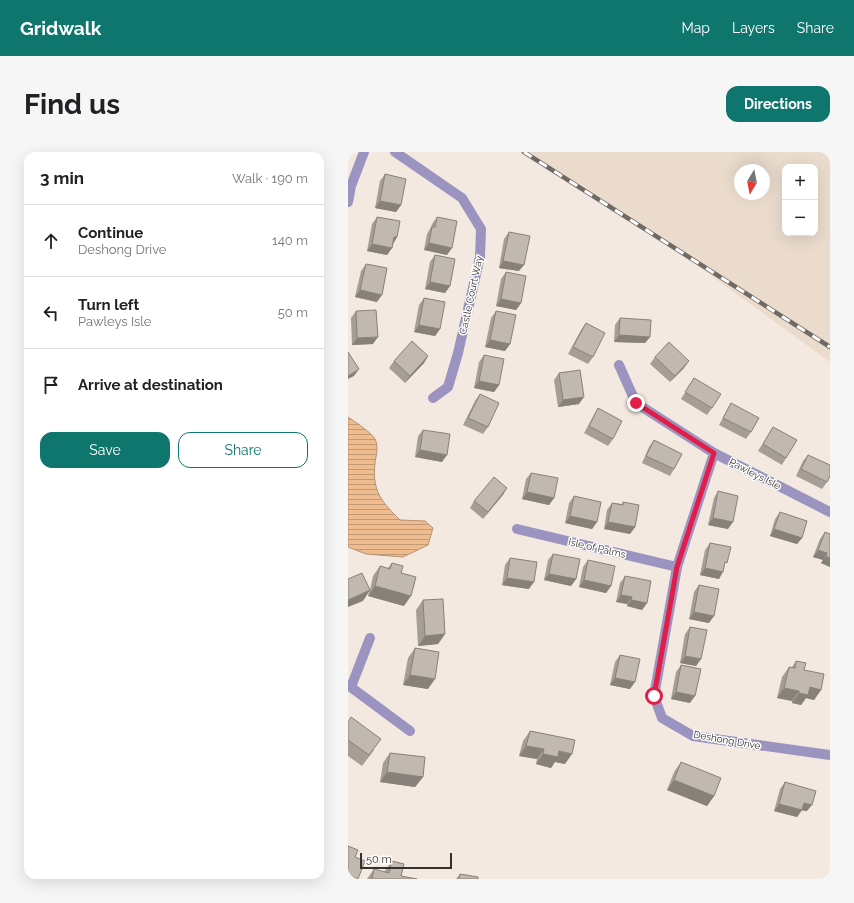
<!DOCTYPE html>
<html lang="en">
<head>
<meta charset="utf-8">
<style>
	:root { --surface:#fff; --page:#f6f6f6; --text:#202124; --muted:#757577; --line:#e0e0e0; --accent:#0f766e }
	body { margin:0; font-family:Raleway,sans-serif; background:var(--page); color:var(--text) }
	.controls { position:absolute; right:12px; top:12px; display:grid; overflow:hidden; border-radius:8px; box-shadow:0 4px 16px #0002 }
	.controls button { width:36px; height:36px; display:grid; place-items:center; padding:0; border:0; border-bottom:1px solid var(--line); background:var(--surface); color:var(--text); font:20px sans-serif }
	.compass { position:absolute; left:386px; top:12px; width:36px; height:36px; border-radius:50%; background:var(--surface); box-shadow:0 4px 16px #0002; rotate:190deg }
	.scale { position:absolute; left:12px; bottom:10px; width:92px; box-sizing:border-box; padding-left:4px; border:2px solid #34302d; border-top:0; font-size:11px; line-height:14px; white-space:nowrap; color:#34302d; -webkit-text-stroke:3px #fff; paint-order:stroke }
	.stop { position:absolute; width:12px; height:12px; margin:-9px; border:3px solid #e11d48; border-radius:50%; background:#fff }
	.stop.end { background:#e11d48; border-color:#fff; box-shadow:0 1px 4px #0008 }
	.list { margin:0; padding:0; list-style:none }
	h2 { display:flex; justify-content:space-between; align-items:center; height:52px; margin:0; padding:0 16px; font-size:17px }
	h2 small { font-size:13px; font-weight:400; color:var(--muted) }
	.list li { display:grid; grid-template-columns:26px 1fr auto; gap:12px; align-items:center; box-sizing:border-box; height:72px; padding:0 16px; border-top:1px solid var(--line) }
	.list b { display:block; font-size:15px; white-space:nowrap }
	.list p { margin:0; font-size:13px; white-space:nowrap; color:var(--muted) }
	.list em { font-size:13px; font-style:normal; color:var(--muted) }
	.actions { display:flex; gap:8px; padding:12px 16px }
	.actions a { flex:1; padding:9px 0; border:1px solid var(--accent); border-radius:12px; text-align:center; font-size:14px; color:var(--accent) }
	.actions .main { background:var(--accent); color:#fff }
	.icon { flex:none; width:22px; height:22px; fill:none; stroke:currentColor; stroke-width:2; stroke-linecap:round; stroke-linejoin:round }
	.map { position:relative; flex:none; width:482px; height:727px; overflow:hidden; border-radius:12px }
	header { display:flex; align-items:center; gap:24px; box-sizing:border-box; height:56px; padding:0 20px; background:var(--accent); color:#fff }
	header strong { font-size:19px }
	nav { display:flex; gap:22px; margin-inline-start:auto; font-size:14px }
	.intro { display:flex; align-items:center; justify-content:space-between; box-sizing:border-box; height:96px; padding:0 24px }
	h1 { margin:0; font-size:28px }
	.button { padding:10px 18px; border-radius:12px; background:var(--accent); color:#fff; font-size:14px; font-weight:700 }
	main { display:flex; gap:24px; padding:0 24px }
	aside { flex:1; background:var(--surface); border-radius:12px; box-shadow:0 4px 16px #0002 }
	.map>svg:first-child { display:block }
	.built { fill:#eadbcd; fill-rule:evenodd }
	.water { fill:url(#water-rules); stroke:#b79272 }
	.lines { fill:none; stroke-linecap:round; stroke-linejoin:round }
	.minor { stroke:#9c94c0; stroke-width:10 }
	.rail-casing { stroke:#706a65; stroke-width:4.5 }
	.rail { stroke:#fff; stroke-width:3; stroke-dasharray:9; stroke-linecap:butt }
	.wall { fill:#a69e96 }
	.shaded-wall { fill:#87817a }
	.building { fill:#c1b8af; stroke:#87817a }
	.route { stroke:#e11d48; stroke-width:5 }
	.labels { text-anchor:middle; dominant-baseline:central; stroke-width:3; stroke-linejoin:round; paint-order:stroke }
	.street-label { font-size:10px; fill:#34302d; stroke:#fff }
</style>
</head>
<body>
<header>
<strong>Gridwalk</strong>
<nav><a>Map</a><a>Layers</a><a>Share</a></nav>
</header>
<div class="intro"><h1>Find us</h1><a class="button">Directions</a></div>
<main>
<aside>
<h2>3 min<small>Walk · 190 m</small></h2>
<ul class="list">
<li><svg class="icon" aria-label="ahead" viewBox="0 0 24 24"><path d="M12 20V5M6 11l6-6 6 6"/></svg><div><b>Continue</b><p>Deshong Drive</p></div><em>140 m</em></li>
<li><svg class="icon" aria-label="left" viewBox="0 0 24 24"><path d="M17 20v-9H6M10 6l-5 5 5 5"/></svg><div><b>Turn left</b><p>Pawleys Isle</p></div><em>50 m</em></li>
<li><svg class="icon" aria-label="arrive" viewBox="0 0 24 24"><path d="M6 21V4h12l-3 4 3 4H6"/></svg><div><b>Arrive at destination</b></div></li>
</ul>
<div class="actions"><a class="main">Save</a><a>Share</a></div>
</aside>
<div class="map">
<svg width="482" height="727" viewBox="0 0 482 727">
	<defs>
		<pattern id="water-rules" width="6" height="5" patternUnits="userSpaceOnUse"><rect width="6" height="5" fill="#efbc8f"/><path d="M0 2.5h6" fill="none" stroke="#c29975"/></pattern>
	</defs>
	<rect width="100%" height="100%" fill="#f3e9e0"/>
	<path class="built" d="M 175,0 L 482,0 L 482,210 L 325,96 ZM 437,15 L 467,15 L 467,81 L 437,81 ZM 392,18 L 416,18 L 416,42 L 392,42 Z"/>
	<path class="water" d="M 0,265 C 7,270 23,280 27,287 C 31,295 28,303 27,311 C 24,339 33,349 52,368 L 77,369 L 85,376 L 80,393 L 55,405 L 18,402 L 0,395 Z"/>
	<g class="lines">
		<g class="minor">
			<path d="M 47,0 L 114,46 L 133,77 L 132,105 L 110,201 L 100,235 L 85,246"/>
			<path d="M 0,50 L 3,34 L 16,0"/>
			<path d="M 271,213 L 288,251 L 366,301 L 482,360"/>
			<path d="M 366,301 L 329,415 L 306,544 L 314,566 L 345,584 L 482,603"/>
			<path d="M 169,377 L 329,415"/>
			<path d="M 0,533 L 62,579"/>
			<path d="M 3,535 L 22,486"/>
		</g>
		<defs>
			<path id="rail" d="M 176,0 L 482,195"/>
		</defs>
		<use href="#rail" class="rail-casing"/>
		<use href="#rail" class="rail"/>
	</g>
	<g class="wall">
		<path d="M 37,22 L 53,53 L 48,60 L 27,56 L 32,29 Z"/>
		<path d="M 29,65 L 49,85 L 45,92 L 44,96 L 39,103 L 19,99 L 24,72 Z"/>
		<path d="M 89,65 L 99,103 L 76,98 L 79,82 L 83,75 L 84,72 Z"/>
		<path d="M 161,80 L 171,119 L 151,116 L 156,87 Z"/>
		<path d="M 87,103 L 102,134 L 97,141 L 77,137 L 82,110 Z"/>
		<path d="M 18,112 L 29,150 L 7,145 L 13,119 Z"/>
		<path d="M 158,120 L 173,151 L 168,158 L 148,154 L 153,127 Z"/>
		<path d="M 76,146 L 92,177 L 87,184 L 66,180 L 71,153 Z"/>
		<path d="M 8,159 L 25,192 L 4,193 L 3,166 Z"/>
		<path d="M 148,159 L 162,192 L 157,199 L 137,195 L 143,166 Z"/>
		<path d="M 272,166 L 302,185 L 297,191 L 266,190 L 267,173 Z"/>
		<path d="M 238,171 L 245,205 L 240,212 L 220,202 L 233,178 Z"/>
		<path d="M 136,203 L 151,233 L 146,240 L 126,236 L 131,210 Z"/>
		<path d="M 80,204 L 76,211 L 57,231 L 41,216 L 46,209 Z"/>
		<path d="M 307,205 L 336,216 L 322,230 L 302,212 Z"/>
		<path d="M 211,221 L 231,252 L 210,255 L 206,228 Z"/>
		<path d="M 346,226 L 364,256 L 359,263 L 333,247 Z"/>
		<path d="M 132,242 L 140,275 L 135,282 L 115,273 L 127,249 Z"/>
		<path d="M 383,251 L 403,280 L 398,287 L 371,273 L 379,258 Z"/>
		<path d="M 250,256 L 265,287 L 260,294 L 236,281 L 246,263 Z"/>
		<path d="M 425,275 L 438,306 L 434,313 L 410,299 Z"/>
		<path d="M 75,278 L 94,310 L 67,305 L 70,284 Z"/>
		<path d="M 306,288 L 326,317 L 322,324 L 294,311 L 301,295 Z"/>
		<path d="M 460,303 L 479,330 L 474,337 L 448,324 L 455,309 Z"/>
		<path d="M 183,321 L 206,346 L 201,353 L 174,347 L 178,327 Z"/>
		<path d="M 159,336 L 135,367 L 122,356 L 126,349 Z"/>
		<path d="M 370,339 L 380,377 L 360,373 L 366,346 Z"/>
		<path d="M 226,344 L 249,370 L 244,377 L 217,371 L 221,351 Z"/>
		<path d="M 275,350 L 287,375 L 282,382 L 256,377 L 259,358 L 264,351 L 274,352 Z"/>
		<path d="M 432,360 L 454,386 L 449,392 L 422,384 L 427,367 Z"/>
		<path d="M 477,380 L 482,415 L 473,411 L 475,408 L 465,405 L 472,387 Z"/>
		<path d="M 362,391 L 376,415 L 371,427 L 352,423 L 357,398 Z"/>
		<path d="M 205,402 L 228,427 L 223,434 L 196,428 L 200,408 Z"/>
		<path d="M 162,406 L 181,437 L 154,433 L 157,413 Z"/>
		<path d="M 240,408 L 263,434 L 258,441 L 231,435 L 235,415 Z"/>
		<path d="M 44,411 L 53,421 L 56,454 L 20,444 L 21,440 L 15,449 L 22,438 L 25,424 L 32,414 L 40,416 Z"/>
		<path d="M 277,424 L 299,451 L 294,458 L 279,454 L 279,452 L 268,450 L 272,431 Z"/>
		<path d="M 351,433 L 361,471 L 341,467 L 346,440 Z"/>
		<path d="M 75,448 L 97,482 L 90,492 L 70,494 L 68,458 Z"/>
		<path d="M 342,475 L 353,507 L 348,514 L 332,511 L 337,482 Z"/>
		<path d="M 67,496 L 80,537 L 55,533 L 60,506 Z"/>
		<path d="M 272,503 L 282,537 L 262,533 L 267,510 Z"/>
		<path d="M 448,509 L 473,538 L 466,548 L 458,546 L 453,553 L 444,551 L 444,549 L 429,546 L 434,525 L 441,515 L 444,515 Z"/>
		<path d="M 333,513 L 342,551 L 323,547 L 328,520 Z"/>
		<path d="M 0,570 L 26,598 L 14,614 L 0,604 Z"/>
		<path d="M 182,579 L 217,612 L 207,610 L 203,616 L 188,612 L 189,607 L 171,604 L 175,589 Z"/>
		<path d="M 42,601 L 75,625 L 67,635 L 32,630 L 35,611 Z"/>
		<path d="M 333,610 L 366,644 L 359,654 L 319,638 L 326,620 Z"/>
		<path d="M 437,630 L 459,659 L 454,658 L 449,665 L 426,659 L 432,637 Z"/>
		<path d="M 44,709 L 53,724 L 69,727 L 19,727 L 26,717 L 36,720 Z"/>
		<path d="M 112,722 L 130,727 L 108,727 Z"/>
	</g>
	<g class="shaded-wall">
		<path d="M 32,49 L 53,53 L 48,60 L 27,56 Z"/>
		<path d="M 46,85 L 49,85 L 45,92 Z"/>
		<path d="M 81,91 L 104,96 L 99,103 L 76,98 Z"/>
		<path d="M 24,92 L 44,96 L 39,103 L 19,99 Z"/>
		<path d="M 155,109 L 176,113 L 171,119 L 151,116 Z"/>
		<path d="M 82,130 L 102,134 L 97,141 L 77,137 Z"/>
		<path d="M 12,138 L 34,143 L 29,150 L 7,145 Z"/>
		<path d="M 153,147 L 173,151 L 168,158 L 148,154 Z"/>
		<path d="M 71,173 L 92,177 L 87,184 L 66,180 Z"/>
		<path d="M 271,183 L 302,185 L 297,191 L 266,190 Z"/>
		<path d="M 30,185 L 25,192 L 4,193 L 9,186 Z"/>
		<path d="M 142,188 L 162,192 L 157,199 L 137,195 Z"/>
		<path d="M 80,204 L 76,211 L 57,231 L 62,224 Z"/>
		<path d="M 341,209 L 336,216 L 322,230 L 327,224 Z"/>
		<path d="M 11,217 L 6,224 L 0,227 L 0,224 Z"/>
		<path d="M 131,229 L 151,233 L 146,240 L 126,236 Z"/>
		<path d="M 236,245 L 231,252 L 210,255 L 215,248 Z"/>
		<path d="M 72,298 L 99,303 L 94,310 L 67,305 Z"/>
		<path d="M 159,336 L 155,343 L 135,367 L 140,360 Z"/>
		<path d="M 179,340 L 206,346 L 201,353 L 174,347 Z"/>
		<path d="M 222,364 L 249,370 L 244,377 L 217,371 Z"/>
		<path d="M 365,366 L 385,370 L 380,377 L 360,373 Z"/>
		<path d="M 260,370 L 287,375 L 282,382 L 256,377 Z"/>
		<path d="M 426,377 L 454,386 L 449,392 L 422,384 Z"/>
		<path d="M 470,398 L 479,401 L 475,408 L 465,405 Z"/>
		<path d="M 478,404 L 482,406 L 482,415 L 473,411 Z"/>
		<path d="M 357,416 L 375,420 L 371,427 L 352,423 Z"/>
		<path d="M 201,422 L 228,427 L 223,434 L 196,428 Z"/>
		<path d="M 159,426 L 186,430 L 181,437 L 154,433 Z"/>
		<path d="M 236,428 L 263,434 L 258,441 L 231,435 Z"/>
		<path d="M 27,434 L 63,444 L 56,454 L 20,444 Z"/>
		<path d="M 22,438 L 15,449 L 0,455 L 0,448 Z"/>
		<path d="M 273,443 L 284,445 L 279,452 L 268,450 Z"/>
		<path d="M 283,448 L 299,451 L 294,458 L 279,454 Z"/>
		<path d="M 346,460 L 366,464 L 361,471 L 341,467 Z"/>
		<path d="M 97,482 L 90,492 L 70,494 L 77,484 Z"/>
		<path d="M 337,504 L 353,507 L 348,514 L 332,511 Z"/>
		<path d="M 62,523 L 87,527 L 80,537 L 55,533 Z"/>
		<path d="M 267,526 L 287,530 L 282,537 L 262,533 Z"/>
		<path d="M 462,535 L 473,538 L 466,548 L 458,546 L 453,553 L 444,551 L 451,541 Z"/>
		<path d="M 436,536 L 451,539 L 444,549 L 429,546 Z"/>
		<path d="M 328,540 L 347,544 L 342,551 L 323,547 Z"/>
		<path d="M 178,594 L 196,597 L 189,607 L 171,604 Z"/>
		<path d="M 211,599 L 224,602 L 217,612 L 207,610 L 203,616 L 188,612 L 195,602 Z"/>
		<path d="M 39,620 L 75,625 L 67,635 L 32,630 Z"/>
		<path d="M 326,628 L 366,644 L 359,654 L 319,638 Z"/>
		<path d="M 456,651 L 464,653 L 459,659 L 451,658 Z"/>
		<path d="M 431,652 L 454,658 L 449,665 L 426,659 Z"/>
		<path d="M 0,723 L 10,727 L 0,727 Z"/>
	</g>
	<g class="building">
		<path d="M 37,22 L 58,27 L 53,53 L 32,49 Z"/>
		<path d="M 29,65 L 52,69 L 49,85 L 46,85 L 44,96 L 24,92 Z"/>
		<path d="M 89,65 L 109,69 L 104,96 L 81,91 L 84,75 L 87,75 Z"/>
		<path d="M 161,80 L 182,84 L 176,113 L 155,109 Z"/>
		<path d="M 87,103 L 107,107 L 102,134 L 82,130 Z"/>
		<path d="M 18,112 L 39,116 L 34,143 L 12,138 Z"/>
		<path d="M 158,120 L 178,124 L 173,151 L 153,147 Z"/>
		<path d="M 76,146 L 97,150 L 92,177 L 71,173 Z"/>
		<path d="M 28,158 L 30,185 L 9,186 L 8,159 Z"/>
		<path d="M 148,159 L 168,163 L 162,192 L 142,188 Z"/>
		<path d="M 272,166 L 303,168 L 302,185 L 271,183 Z"/>
		<path d="M 238,171 L 257,181 L 245,205 L 225,195 Z"/>
		<path d="M 64,189 L 80,204 L 62,224 L 46,209 Z"/>
		<path d="M 321,190 L 341,209 L 327,224 L 307,205 Z"/>
		<path d="M 0,200 L 11,217 L 0,224 Z"/>
		<path d="M 136,203 L 156,207 L 151,233 L 131,229 Z"/>
		<path d="M 232,218 L 236,245 L 215,248 L 211,221 Z"/>
		<path d="M 346,226 L 373,242 L 364,256 L 337,240 Z"/>
		<path d="M 132,242 L 151,251 L 140,275 L 120,266 Z"/>
		<path d="M 383,251 L 411,266 L 403,280 L 375,266 Z"/>
		<path d="M 250,256 L 274,269 L 265,287 L 241,274 Z"/>
		<path d="M 425,275 L 449,288 L 438,306 L 415,292 Z"/>
		<path d="M 75,278 L 102,282 L 99,303 L 72,298 Z"/>
		<path d="M 306,288 L 334,302 L 326,317 L 298,304 Z"/>
		<path d="M 460,303 L 482,313 L 482,324 L 479,330 L 453,317 Z"/>
		<path d="M 183,321 L 210,326 L 206,346 L 179,340 Z"/>
		<path d="M 146,325 L 159,336 L 140,360 L 126,349 Z"/>
		<path d="M 370,339 L 390,344 L 385,370 L 365,366 Z"/>
		<path d="M 226,344 L 253,350 L 249,370 L 222,364 Z"/>
		<path d="M 275,350 L 291,353 L 287,375 L 260,370 L 264,351 L 275,353 Z"/>
		<path d="M 432,360 L 459,369 L 454,386 L 426,377 Z"/>
		<path d="M 477,380 L 482,382 L 482,406 L 478,404 L 479,401 L 470,398 Z"/>
		<path d="M 362,391 L 383,395 L 379,411 L 377,410 L 375,420 L 357,416 Z"/>
		<path d="M 205,402 L 232,407 L 228,427 L 201,422 Z"/>
		<path d="M 162,406 L 189,410 L 186,430 L 159,426 Z"/>
		<path d="M 240,408 L 267,414 L 263,434 L 236,428 Z"/>
		<path d="M 44,411 L 55,414 L 53,421 L 68,425 L 63,444 L 27,434 L 32,414 L 42,417 Z"/>
		<path d="M 14,421 L 22,438 L 0,448 L 0,427 Z"/>
		<path d="M 277,424 L 303,429 L 299,451 L 283,448 L 284,445 L 273,443 Z"/>
		<path d="M 351,433 L 371,437 L 366,464 L 346,460 Z"/>
		<path d="M 95,447 L 97,482 L 77,484 L 75,448 Z"/>
		<path d="M 342,475 L 359,478 L 353,507 L 337,504 Z"/>
		<path d="M 67,496 L 91,500 L 87,527 L 62,523 Z"/>
		<path d="M 272,503 L 292,507 L 287,530 L 267,526 Z"/>
		<path d="M 448,509 L 458,511 L 456,518 L 476,522 L 473,538 L 462,535 L 460,543 L 451,541 L 451,539 L 436,536 L 441,515 L 447,516 Z"/>
		<path d="M 333,513 L 353,517 L 347,544 L 328,540 Z"/>
		<path d="M 3,565 L 33,587 L 21,603 L 0,588 L 0,570 Z"/>
		<path d="M 182,579 L 227,588 L 224,602 L 211,599 L 210,605 L 195,602 L 196,597 L 178,594 Z"/>
		<path d="M 42,601 L 77,605 L 75,625 L 39,620 Z"/>
		<path d="M 333,610 L 373,626 L 366,644 L 326,628 Z"/>
		<path d="M 437,630 L 468,639 L 464,653 L 456,651 L 454,658 L 431,652 Z"/>
		<path d="M 0,694 L 10,698 L 7,705 L 17,709 L 10,727 L 0,723 Z"/>
		<path d="M 44,709 L 56,712 L 53,724 L 69,727 L 24,727 L 26,717 L 41,721 Z"/>
		<path d="M 112,722 L 130,725 L 130,727 L 111,727 Z"/>
	</g>
	<g class="lines">
		<path class="route" d="M 288,251 L 366,301 L 329,415 L 306,544"/>
	</g>
	<g class="labels">
		<g class="street-label">
			<text transform="translate(123 143) rotate(-78)">Castle Court Way</text>
			<text transform="translate(407 322) rotate(27)">Pawleys Isle</text>
			<text transform="translate(249 396) rotate(13)">Isle of Palms</text>
			<text transform="translate(379 588) rotate(10)">Deshong Drive</text>
		</g>
	</g>
</svg>
<div class="controls">
<button>+</button>
<button>−</button>
</div>
<svg class="compass" viewBox="-18 -18 36 36"><path d="M0-13l5 13h-10z" fill="#e53935"/><path d="M0 13l5-13h-10z" fill="#757577"/></svg>
<div class="scale">50 m</div>
<div class="stop" style="left:306px;top:544px"></div>
<div class="stop end" style="left:288px;top:251px"></div>
</div>
</main>
</body>
</html>
